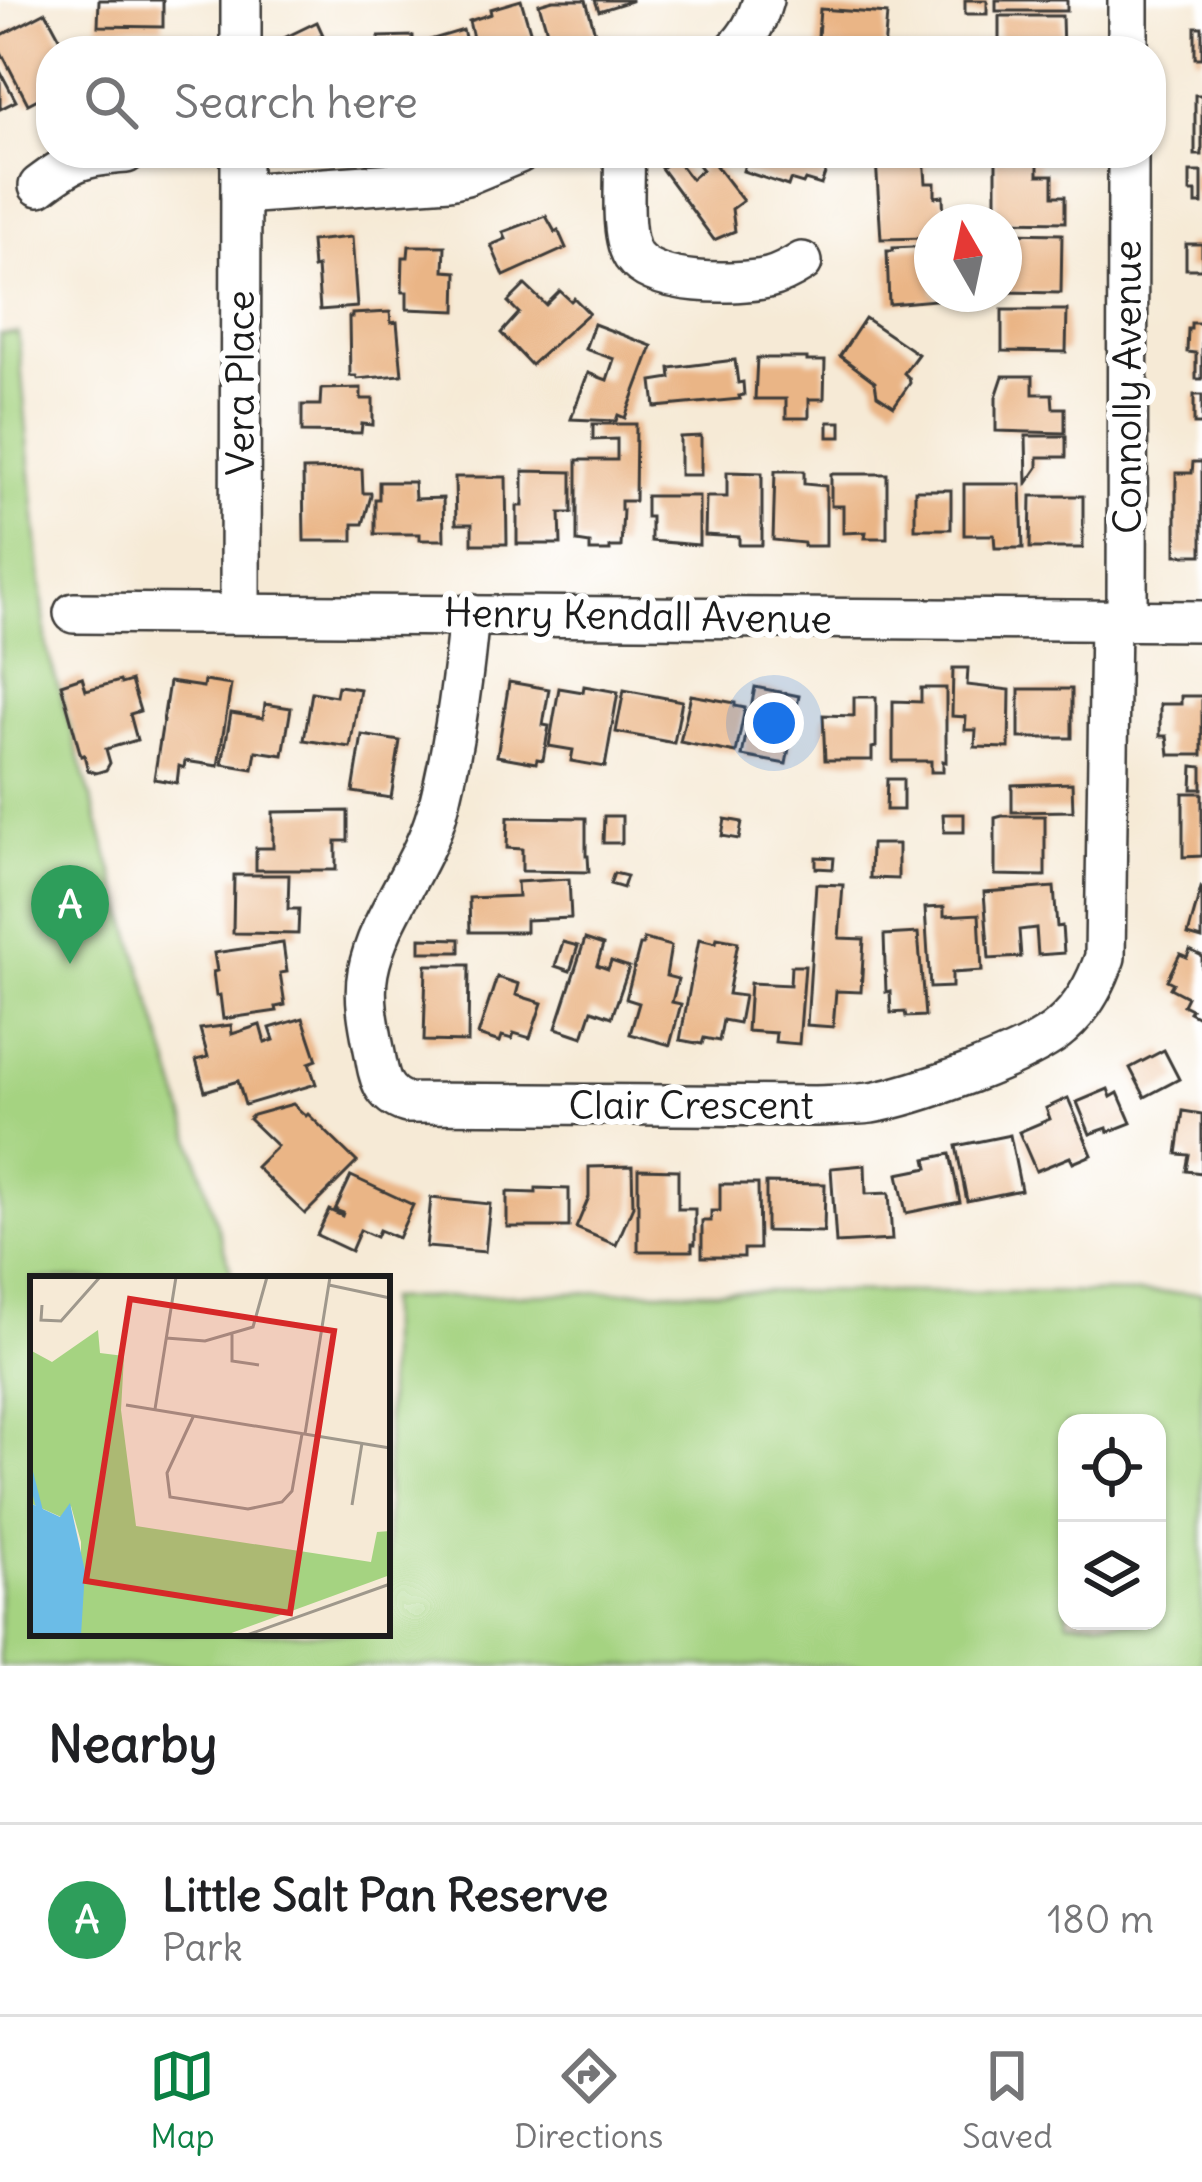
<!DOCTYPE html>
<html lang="en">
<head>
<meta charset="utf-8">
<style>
	:root { --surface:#fff; --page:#f6f6f6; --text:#202124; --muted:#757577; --line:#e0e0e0; --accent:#0b8043 }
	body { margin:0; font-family:Delius,sans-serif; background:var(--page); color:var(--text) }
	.controls { position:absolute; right:36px; bottom:36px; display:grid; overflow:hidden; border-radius:24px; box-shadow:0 3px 9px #0004 }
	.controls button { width:108px; height:108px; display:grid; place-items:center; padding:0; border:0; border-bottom:3px solid var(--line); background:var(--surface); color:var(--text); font:60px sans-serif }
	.compass { position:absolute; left:914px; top:204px; width:108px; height:108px; border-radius:50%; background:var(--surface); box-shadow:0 3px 9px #0004; rotate:351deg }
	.you { position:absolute; left:774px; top:723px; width:42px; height:42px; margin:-30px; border:9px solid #fff; border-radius:50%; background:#1a73e8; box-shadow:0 0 0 18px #1a73e833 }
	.badge { display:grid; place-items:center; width:78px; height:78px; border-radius:50%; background:var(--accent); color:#fff; font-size:39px; font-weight:700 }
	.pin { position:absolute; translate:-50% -99px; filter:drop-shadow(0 3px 6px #0008) }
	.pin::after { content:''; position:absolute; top:63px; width:42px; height:36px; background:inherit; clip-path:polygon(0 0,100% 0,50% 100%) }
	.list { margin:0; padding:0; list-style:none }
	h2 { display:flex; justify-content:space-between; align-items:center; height:156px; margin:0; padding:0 48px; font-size:51px }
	h2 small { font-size:39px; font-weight:400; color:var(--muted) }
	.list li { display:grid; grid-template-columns:78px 1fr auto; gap:36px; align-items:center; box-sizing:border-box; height:192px; padding:0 48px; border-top:3px solid var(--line) }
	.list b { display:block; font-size:45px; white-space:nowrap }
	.list p { margin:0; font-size:39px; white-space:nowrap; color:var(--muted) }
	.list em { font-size:39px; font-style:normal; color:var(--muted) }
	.icon { flex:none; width:66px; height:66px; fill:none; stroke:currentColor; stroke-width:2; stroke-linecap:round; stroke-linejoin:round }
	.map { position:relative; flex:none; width:1202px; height:1666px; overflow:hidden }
	.search { position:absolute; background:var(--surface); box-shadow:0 3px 9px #0004; left:36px; right:36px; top:36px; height:132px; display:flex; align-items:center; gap:30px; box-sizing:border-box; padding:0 42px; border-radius:48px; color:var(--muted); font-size:45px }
	.sheet { height:348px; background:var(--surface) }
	nav { display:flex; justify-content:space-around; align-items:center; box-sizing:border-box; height:168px; border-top:3px solid var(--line); background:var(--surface); font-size:33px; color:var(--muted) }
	nav a { display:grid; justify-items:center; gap:6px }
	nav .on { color:var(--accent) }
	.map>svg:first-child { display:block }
	.green { fill:#a5d381; stroke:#60784e; stroke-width:3; fill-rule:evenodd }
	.building { fill:#eab586 }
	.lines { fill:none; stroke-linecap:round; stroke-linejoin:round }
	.minor-casing { stroke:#3d3b38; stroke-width:44 }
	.minor { stroke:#fff; stroke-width:39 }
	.labels { text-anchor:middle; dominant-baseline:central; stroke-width:12; stroke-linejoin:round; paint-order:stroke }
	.street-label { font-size:39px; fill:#1c1c1c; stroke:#fff }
	.inset-river { fill:none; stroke:#6bbce7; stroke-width:6 }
	.inset-road { fill:none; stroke:#9f988c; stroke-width:3 }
	.view { fill:#d62828; fill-opacity:0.15; stroke:#d62828; stroke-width:6 }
	.inset-edge { fill:none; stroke:#1c1c1c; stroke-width:6 }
</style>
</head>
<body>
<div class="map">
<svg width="1202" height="1666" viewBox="0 0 1202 1666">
	<rect width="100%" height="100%" fill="#fff"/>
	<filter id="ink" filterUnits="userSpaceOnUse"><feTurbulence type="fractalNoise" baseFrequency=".00833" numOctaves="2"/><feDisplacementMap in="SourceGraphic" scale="24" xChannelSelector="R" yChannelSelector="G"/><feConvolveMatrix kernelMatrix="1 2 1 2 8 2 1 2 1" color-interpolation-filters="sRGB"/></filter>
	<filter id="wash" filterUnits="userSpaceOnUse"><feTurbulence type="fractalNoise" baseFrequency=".004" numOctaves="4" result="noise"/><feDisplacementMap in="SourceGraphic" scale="48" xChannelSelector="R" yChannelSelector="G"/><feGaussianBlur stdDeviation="2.7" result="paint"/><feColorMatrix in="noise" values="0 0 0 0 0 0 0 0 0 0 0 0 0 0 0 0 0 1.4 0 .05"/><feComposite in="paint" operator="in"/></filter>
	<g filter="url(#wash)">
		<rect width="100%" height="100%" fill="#f6ead6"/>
		<path class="green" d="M 18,333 L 47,649 L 233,1279 L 33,1279 L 33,1633 L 387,1633 L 387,1299 L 636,1291 L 1202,1293 L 1202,1663 L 1197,1666 L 0,1666 L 0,334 ZM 1067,1423 L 1157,1423 L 1157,1621 L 1067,1621 Z"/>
		<g id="blocks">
			<g class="building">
				<path d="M 99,0 L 163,0 L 163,27 L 98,26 Z"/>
				<path d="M 521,0 L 536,51 L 476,51 L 469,21 L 491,14 L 490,9 Z"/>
				<path d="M 553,0 L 586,0 L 600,51 L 553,51 L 539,4 Z"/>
				<path d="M 595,0 L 631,0 L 631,1 L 599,11 Z"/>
				<rect x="965" y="0" width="22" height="14"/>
				<rect x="996" y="0" width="71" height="11"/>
				<path d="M 820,9 L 887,14 L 884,51 L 817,51 Z"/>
				<path d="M 46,12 L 67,51 L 51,51 L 51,92 L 28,104 L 0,50 L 0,36 Z"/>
				<path d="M 999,16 L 1062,16 L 1063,51 L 1008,51 L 1008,47 L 999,47 Z"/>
				<path d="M 317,22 L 323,35 L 308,42 L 312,51 L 285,51 L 280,40 Z"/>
				<rect x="1195" y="27" width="7" height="31"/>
				<path d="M 463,30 L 469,51 L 425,51 L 423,42 Z"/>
				<path d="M 413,36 L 413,51 L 379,51 L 379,37 Z"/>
				<path d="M 0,71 L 16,101 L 0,109 Z"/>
				<rect x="1195" y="95" width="7" height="60"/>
				<path d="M 689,153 L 718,153 L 724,160 L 716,166 L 743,201 L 732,209 L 735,231 L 714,240 L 661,168 L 675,158 L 691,179 L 702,170 Z"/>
				<path d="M 743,153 L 814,153 L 812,159 L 828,165 L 821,185 L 805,180 L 803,184 L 790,180 L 788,186 L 743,171 L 745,164 L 740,162 Z"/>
				<path d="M 924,156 L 926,183 L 935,183 L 935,197 L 943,196 L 944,222 L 932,222 L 932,235 L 929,238 L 881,239 L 876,159 Z"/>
				<path d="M 996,158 L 1038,158 L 1038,175 L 1053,175 L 1053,196 L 1065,196 L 1065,222 L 996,221 Z"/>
				<path d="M 1190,172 L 1202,172 L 1202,204 L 1196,204 L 1196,192 L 1190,192 Z"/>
				<path d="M 546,216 L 555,232 L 558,230 L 566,248 L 504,276 L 491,245 L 506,239 L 503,232 Z"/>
				<path d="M 1004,233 L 1062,234 L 1061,293 L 1004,292 L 1004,271 L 1012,271 L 1012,255 L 1004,255 Z"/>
				<path d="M 352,237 L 357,307 L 320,310 L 317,267 L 313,268 L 311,241 Z"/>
				<rect x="1186" y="244" width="16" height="25"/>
				<path d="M 409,246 L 445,246 L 444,271 L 457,272 L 456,311 L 407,309 L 407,292 L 402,292 L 403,257 L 408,257 Z"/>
				<path d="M 932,246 L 932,294 L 935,294 L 936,300 L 889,304 L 887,251 L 893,251 L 893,248 Z"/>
				<path d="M 525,285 L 546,305 L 560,291 L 571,301 L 574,298 L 589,313 L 531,365 L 501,333 L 519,313 L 508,302 Z"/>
				<path d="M 1002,310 L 1067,310 L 1066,352 L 1002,351 Z"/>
				<path d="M 390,312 L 391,323 L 397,322 L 402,375 L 357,379 L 356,376 L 350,376 L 349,317 L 352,317 L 352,314 Z"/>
				<path d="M 865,318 L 918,354 L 904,373 L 909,378 L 910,383 L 894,406 L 877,395 L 875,382 L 840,356 Z"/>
				<path d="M 1191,323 L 1202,323 L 1202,379 L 1196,379 L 1196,353 L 1187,352 L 1188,329 L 1191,329 Z"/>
				<path d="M 594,324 L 652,346 L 625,418 L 618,415 L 616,421 L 571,419 L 588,373 L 607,380 L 614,359 L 585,349 Z"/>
				<path d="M 757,358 L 807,358 L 807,361 L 825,361 L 824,399 L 809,399 L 809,418 L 786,418 L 786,399 L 755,399 Z"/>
				<path d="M 735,360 L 738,383 L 743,382 L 744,395 L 739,396 L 740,399 L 655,407 L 652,381 L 671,378 L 670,368 Z"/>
				<path d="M 1003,376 L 1033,376 L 1033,394 L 1052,394 L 1053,408 L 1065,408 L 1065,433 L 996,431 L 996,397 Z"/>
				<path d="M 361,388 L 361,399 L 373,399 L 373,425 L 362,424 L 361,433 L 302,432 L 302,405 L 320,405 L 321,389 Z"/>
				<rect x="1194" y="395" width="8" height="29"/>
				<rect x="828" y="422" width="13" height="15"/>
				<path d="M 593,424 L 636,424 L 635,501 L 621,501 L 621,510 L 623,510 L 621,547 L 610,547 L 610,551 L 590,551 L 590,544 L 577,542 L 577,460 L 617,460 L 617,439 L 593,440 Z"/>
				<path d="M 701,436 L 701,475 L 680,475 L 680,437 Z"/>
				<path d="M 1026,436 L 1066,436 L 1066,457 L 1038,457 L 1038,467 L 1027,483 Z"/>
				<path d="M 1193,462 L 1202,462 L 1202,555 L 1176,555 L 1176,473 L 1192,473 Z"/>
				<path d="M 362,469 L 363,493 L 371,493 L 371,496 L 363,524 L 353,524 L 353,541 L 304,541 L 303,470 Z"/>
				<path d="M 523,471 L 572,472 L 572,513 L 560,513 L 561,544 L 517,544 L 517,506 L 523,506 Z"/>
				<path d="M 775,471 L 804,471 L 804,484 L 826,486 L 826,546 L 804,546 L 804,543 L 773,540 Z"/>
				<path d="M 727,472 L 762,473 L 762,545 L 739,545 L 739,537 L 705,535 L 706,497 L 727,497 Z"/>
				<path d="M 831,474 L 887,474 L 887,538 L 865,538 L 866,532 L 843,533 L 843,506 L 831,506 Z"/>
				<path d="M 455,477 L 506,477 L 507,544 L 472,544 L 472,524 L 456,524 Z"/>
				<path d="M 379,482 L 414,482 L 415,499 L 443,498 L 444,540 L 420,540 L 420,534 L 375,534 L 375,499 L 379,499 Z"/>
				<path d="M 964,484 L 1021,484 L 1023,548 L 995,548 L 994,535 L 964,535 Z"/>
				<rect x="915" y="490" width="36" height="39"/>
				<path d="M 646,496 L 699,496 L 699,545 L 651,541 L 651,517 L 646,517 Z"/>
				<path d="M 1031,496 L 1083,496 L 1083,548 L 1030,548 Z"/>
				<path d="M 953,668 L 968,668 L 967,685 L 1010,690 L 1009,748 L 975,747 L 976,730 L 965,730 L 966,717 L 952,716 Z"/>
				<path d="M 82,677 L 86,690 L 120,681 L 121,684 L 131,681 L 140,711 L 130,714 L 137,740 L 106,749 L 110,763 L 106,770 L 96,773 L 88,770 L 84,755 L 81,756 L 61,684 Z"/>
				<path d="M 204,681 L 231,685 L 218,766 L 185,761 L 184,768 L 179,766 L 177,783 L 154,779 L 169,682 L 203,687 Z"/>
				<path d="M 509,682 L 549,689 L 543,725 L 549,726 L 543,760 L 537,759 L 536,763 L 497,756 Z"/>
				<path d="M 338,686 L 360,689 L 350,747 L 304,740 L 312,692 L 336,696 Z"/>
				<path d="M 584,686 L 618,692 L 605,767 L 571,761 L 573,750 L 549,746 L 559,688 L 583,692 Z"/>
				<path d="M 755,687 L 799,696 L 786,764 L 742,756 Z"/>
				<path d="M 921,688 L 946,688 L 946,762 L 943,761 L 943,772 L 931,772 L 931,761 L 893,761 L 893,701 L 921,702 Z"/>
				<rect x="1019" y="689" width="53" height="49"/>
				<path d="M 624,690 L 682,701 L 674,743 L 616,732 Z"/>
				<path d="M 691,695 L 735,703 L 735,706 L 745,708 L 736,753 L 680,742 Z"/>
				<path d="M 1181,696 L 1202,696 L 1202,755 L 1169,755 L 1167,736 L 1160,736 L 1160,704 L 1181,704 Z"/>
				<path d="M 854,697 L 876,697 L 876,747 L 872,748 L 872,760 L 825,760 L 823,715 L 854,716 Z"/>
				<path d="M 265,704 L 291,708 L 283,755 L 256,751 L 253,769 L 222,764 L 231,713 L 263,718 Z"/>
				<path d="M 362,735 L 400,741 L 391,798 L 353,792 Z"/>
				<path d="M 1193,766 L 1202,767 L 1202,789 L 1192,789 Z"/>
				<path d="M 887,779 L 903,779 L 903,810 L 886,810 Z"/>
				<path d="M 1072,783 L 1073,811 L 1012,812 L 1012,785 Z"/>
				<path d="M 1183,793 L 1202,793 L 1202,856 L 1183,857 Z"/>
				<path d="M 348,811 L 348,841 L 336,841 L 336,870 L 256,870 L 256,848 L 273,848 L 273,812 Z"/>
				<path d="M 943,814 L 964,814 L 964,832 L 944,832 Z"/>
				<path d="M 604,816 L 622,816 L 622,843 L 603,843 Z"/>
				<path d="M 1002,816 L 1045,816 L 1045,876 L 995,875 L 995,818 Z"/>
				<path d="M 508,817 L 586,818 L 586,856 L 588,856 L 589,872 L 522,871 L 522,849 L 507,848 Z"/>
				<path d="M 725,819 L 742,822 L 739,839 L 722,836 Z"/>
				<path d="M 871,844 L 898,844 L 898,879 L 870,878 Z"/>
				<path d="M 816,857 L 834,858 L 833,869 L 816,868 Z"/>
				<path d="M 614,873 L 627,876 L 623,888 L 610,884 Z"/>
				<path d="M 234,875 L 289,875 L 288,909 L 299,909 L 298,934 L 233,933 Z"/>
				<path d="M 569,879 L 571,918 L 526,920 L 526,932 L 470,932 L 469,898 L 518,896 L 517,882 Z"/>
				<path d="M 816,884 L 843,885 L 839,938 L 864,939 L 861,992 L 836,991 L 833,1027 L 807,1025 Z"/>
				<path d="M 1054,887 L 1057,927 L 1062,926 L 1064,953 L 1038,955 L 1036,928 L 1019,930 L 1021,957 L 989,959 L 984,892 Z"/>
				<path d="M 1201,888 L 1202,889 L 1202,939 L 1188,935 Z"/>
				<path d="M 944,907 L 944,916 L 979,914 L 982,971 L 952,973 L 952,987 L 930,988 L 925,908 Z"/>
				<path d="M 918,933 L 925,1016 L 906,1017 L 905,1012 L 891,1013 L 890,991 L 886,992 L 884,935 Z"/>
				<path d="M 420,938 L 460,939 L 460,952 L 420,952 Z"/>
				<path d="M 717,938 L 738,942 L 728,994 L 744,996 L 739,1023 L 723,1020 L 719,1041 L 704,1038 L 702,1044 L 680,1040 L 699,939 L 716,943 Z"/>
				<path d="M 585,939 L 603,945 L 597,965 L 608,969 L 611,961 L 629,967 L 612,1017 L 592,1010 L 583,1037 L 556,1028 Z"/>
				<path d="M 644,939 L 671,946 L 666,976 L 678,979 L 672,1002 L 681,1004 L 670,1045 L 630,1034 L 639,1003 L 626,999 L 640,945 L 643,945 Z"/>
				<path d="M 563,942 L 578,946 L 570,971 L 555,966 Z"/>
				<path d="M 283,943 L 287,972 L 280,973 L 285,1005 L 276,1007 L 277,1011 L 223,1019 L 220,995 L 216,996 L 213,972 L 217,971 L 214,953 Z"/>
				<path d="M 1190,950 L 1202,956 L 1202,1019 L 1189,1012 L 1191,1009 L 1183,1005 L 1187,997 L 1170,988 L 1173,983 L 1167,980 L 1180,954 L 1187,957 Z"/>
				<path d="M 426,965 L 469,965 L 468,1042 L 424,1041 Z"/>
				<path d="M 791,966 L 805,966 L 799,1044 L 775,1042 L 776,1033 L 747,1031 L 750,983 L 790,985 Z"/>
				<path d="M 497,977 L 519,984 L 516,995 L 542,1003 L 530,1038 L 514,1033 L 512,1039 L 502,1036 L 500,1042 L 478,1035 Z"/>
				<path d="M 303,1018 L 317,1060 L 309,1063 L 316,1084 L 245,1105 L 238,1081 L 205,1091 L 196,1060 L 208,1057 L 200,1029 L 231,1025 L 232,1034 L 260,1025 L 265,1043 L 274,1040 L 270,1028 Z"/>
				<path d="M 1164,1050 L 1179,1079 L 1145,1097 L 1130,1068 Z"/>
				<path d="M 1108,1089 L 1111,1097 L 1118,1093 L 1131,1123 L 1108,1132 L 1107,1128 L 1090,1134 L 1077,1102 Z"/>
				<path d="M 1068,1098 L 1092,1155 L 1073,1163 L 1070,1157 L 1036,1171 L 1019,1132 L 1050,1119 L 1046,1108 Z"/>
				<path d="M 293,1104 L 306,1116 L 308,1114 L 357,1162 L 305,1214 L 256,1167 L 277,1146 L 249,1119 L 253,1115 Z"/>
				<path d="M 1183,1111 L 1202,1114 L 1202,1173 L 1186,1171 L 1189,1155 L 1177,1154 Z"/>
				<path d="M 1010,1135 L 1021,1190 L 967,1201 L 956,1146 Z"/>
				<path d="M 950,1154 L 960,1202 L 906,1213 L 898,1174 L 928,1168 L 926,1159 Z"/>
				<path d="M 865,1165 L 866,1194 L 889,1193 L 892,1240 L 836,1243 L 831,1168 Z"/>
				<path d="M 632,1166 L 633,1206 L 616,1245 L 576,1228 L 589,1197 L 589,1167 Z"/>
				<path d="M 638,1169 L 678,1170 L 678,1209 L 695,1209 L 695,1244 L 692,1244 L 692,1251 L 638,1251 Z"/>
				<path d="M 351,1176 L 413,1205 L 398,1238 L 379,1230 L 376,1237 L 360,1230 L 351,1251 L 317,1235 L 329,1210 L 342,1216 L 343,1213 L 335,1210 Z"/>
				<path d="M 766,1183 L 825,1184 L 824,1232 L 766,1231 Z"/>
				<path d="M 720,1184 L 758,1184 L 759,1249 L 744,1249 L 744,1257 L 702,1257 L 702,1221 L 711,1221 L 711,1211 L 720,1211 Z"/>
				<path d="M 536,1188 L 569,1189 L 569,1227 L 507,1227 L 507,1192 L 536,1193 Z"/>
				<path d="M 431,1198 L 490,1204 L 485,1252 L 426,1247 Z"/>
			</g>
		</g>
	</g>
	<g filter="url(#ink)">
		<use href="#blocks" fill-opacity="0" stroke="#3d3b38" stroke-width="3"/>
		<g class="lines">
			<defs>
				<g id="minor">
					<path d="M 241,51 L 241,0"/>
					<path d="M 734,51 C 749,36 757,21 763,0"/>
					<path d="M 1128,51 L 1128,0"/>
					<path d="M 624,153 C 626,180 619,234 633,256 C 654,286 735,285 768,278 C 781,275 791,269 802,262"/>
					<path d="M 39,186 C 73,160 83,156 126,153"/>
					<path d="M 241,194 L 449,179 L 466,175 L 519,153"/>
					<path d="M 240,612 L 241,153"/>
					<path d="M 74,613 L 1202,621"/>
					<path d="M 469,614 C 463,680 454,749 437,813 C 422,867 378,918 368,972 C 363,998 370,1029 375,1054 C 379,1078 382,1095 407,1103 L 816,1106 C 834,1105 853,1105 871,1103 C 914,1096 1030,1055 1061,1027 C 1083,1008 1096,984 1105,957 L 1110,620"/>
					<path d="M 1127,621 L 1128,153"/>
				</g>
			</defs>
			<use href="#minor" class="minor-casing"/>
			<use href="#minor" class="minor"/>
		</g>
	</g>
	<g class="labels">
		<g class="street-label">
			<text transform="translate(240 383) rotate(-90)">Vera Place</text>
			<text transform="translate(1127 387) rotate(-90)">Connolly Avenue</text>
			<text transform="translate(638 616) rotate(1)">Henry Kendall Avenue</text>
			<text x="691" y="1105">Clair Crescent</text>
		</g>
	</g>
	<g transform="translate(30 1276)">
		<rect width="360" height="360" fill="#f6ead6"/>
		<path d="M 68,54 L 70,77 L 94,80 L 91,134 L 106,250 L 341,286 L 347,256 L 360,255 L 360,299 L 196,359 L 51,359 L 51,266 L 41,230 L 31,241 L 0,227 L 0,74 L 22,86 Z" fill="#a5d381"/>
		<path d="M 0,227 L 30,241 L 40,227 L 55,295 L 51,359 L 0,359 Z" fill="#6bbce7"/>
		<path class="inset-river" d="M 0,196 L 10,235"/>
		<path class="inset-road" d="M 299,9 L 360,22M 12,29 L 11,44 L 31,45 L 70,1M 202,58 L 202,85 L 229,89M 136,62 L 175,65 L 223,51 L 237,1M 96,129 L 360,172M 125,133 L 146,1M 164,139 L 137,197 L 140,221 L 218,233 L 252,226 L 262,215 L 272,158M 275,158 L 300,1M 322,229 L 332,167M 217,359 L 360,308"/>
		<path class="view" d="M 100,23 L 304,55 L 260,337 L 56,305 Z"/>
		<rect width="360" height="360" class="inset-edge"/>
	</g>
</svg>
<div class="controls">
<button><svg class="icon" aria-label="locate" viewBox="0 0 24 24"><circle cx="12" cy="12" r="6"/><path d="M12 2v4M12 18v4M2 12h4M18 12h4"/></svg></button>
<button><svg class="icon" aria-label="layers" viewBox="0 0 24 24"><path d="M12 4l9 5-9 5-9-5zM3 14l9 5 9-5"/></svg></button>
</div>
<svg class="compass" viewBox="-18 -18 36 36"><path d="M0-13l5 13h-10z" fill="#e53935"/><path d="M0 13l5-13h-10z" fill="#757577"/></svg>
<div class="you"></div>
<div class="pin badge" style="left:70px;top:964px;background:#2e9e5b">A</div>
<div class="search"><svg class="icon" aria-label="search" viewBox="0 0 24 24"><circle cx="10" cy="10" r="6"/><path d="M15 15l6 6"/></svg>Search here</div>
</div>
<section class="sheet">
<h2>Nearby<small></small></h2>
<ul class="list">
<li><span class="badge" style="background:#2e9e5b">A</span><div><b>Little Salt Pan Reserve</b><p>Park</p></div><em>180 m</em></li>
</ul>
</section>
<nav>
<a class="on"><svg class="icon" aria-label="map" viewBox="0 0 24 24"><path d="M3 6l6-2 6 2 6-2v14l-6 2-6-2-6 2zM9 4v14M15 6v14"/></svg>Map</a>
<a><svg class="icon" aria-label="directions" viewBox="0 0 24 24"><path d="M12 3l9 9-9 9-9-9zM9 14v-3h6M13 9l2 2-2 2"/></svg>Directions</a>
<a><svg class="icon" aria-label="saved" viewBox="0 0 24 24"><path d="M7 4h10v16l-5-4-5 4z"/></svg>Saved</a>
</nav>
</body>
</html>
